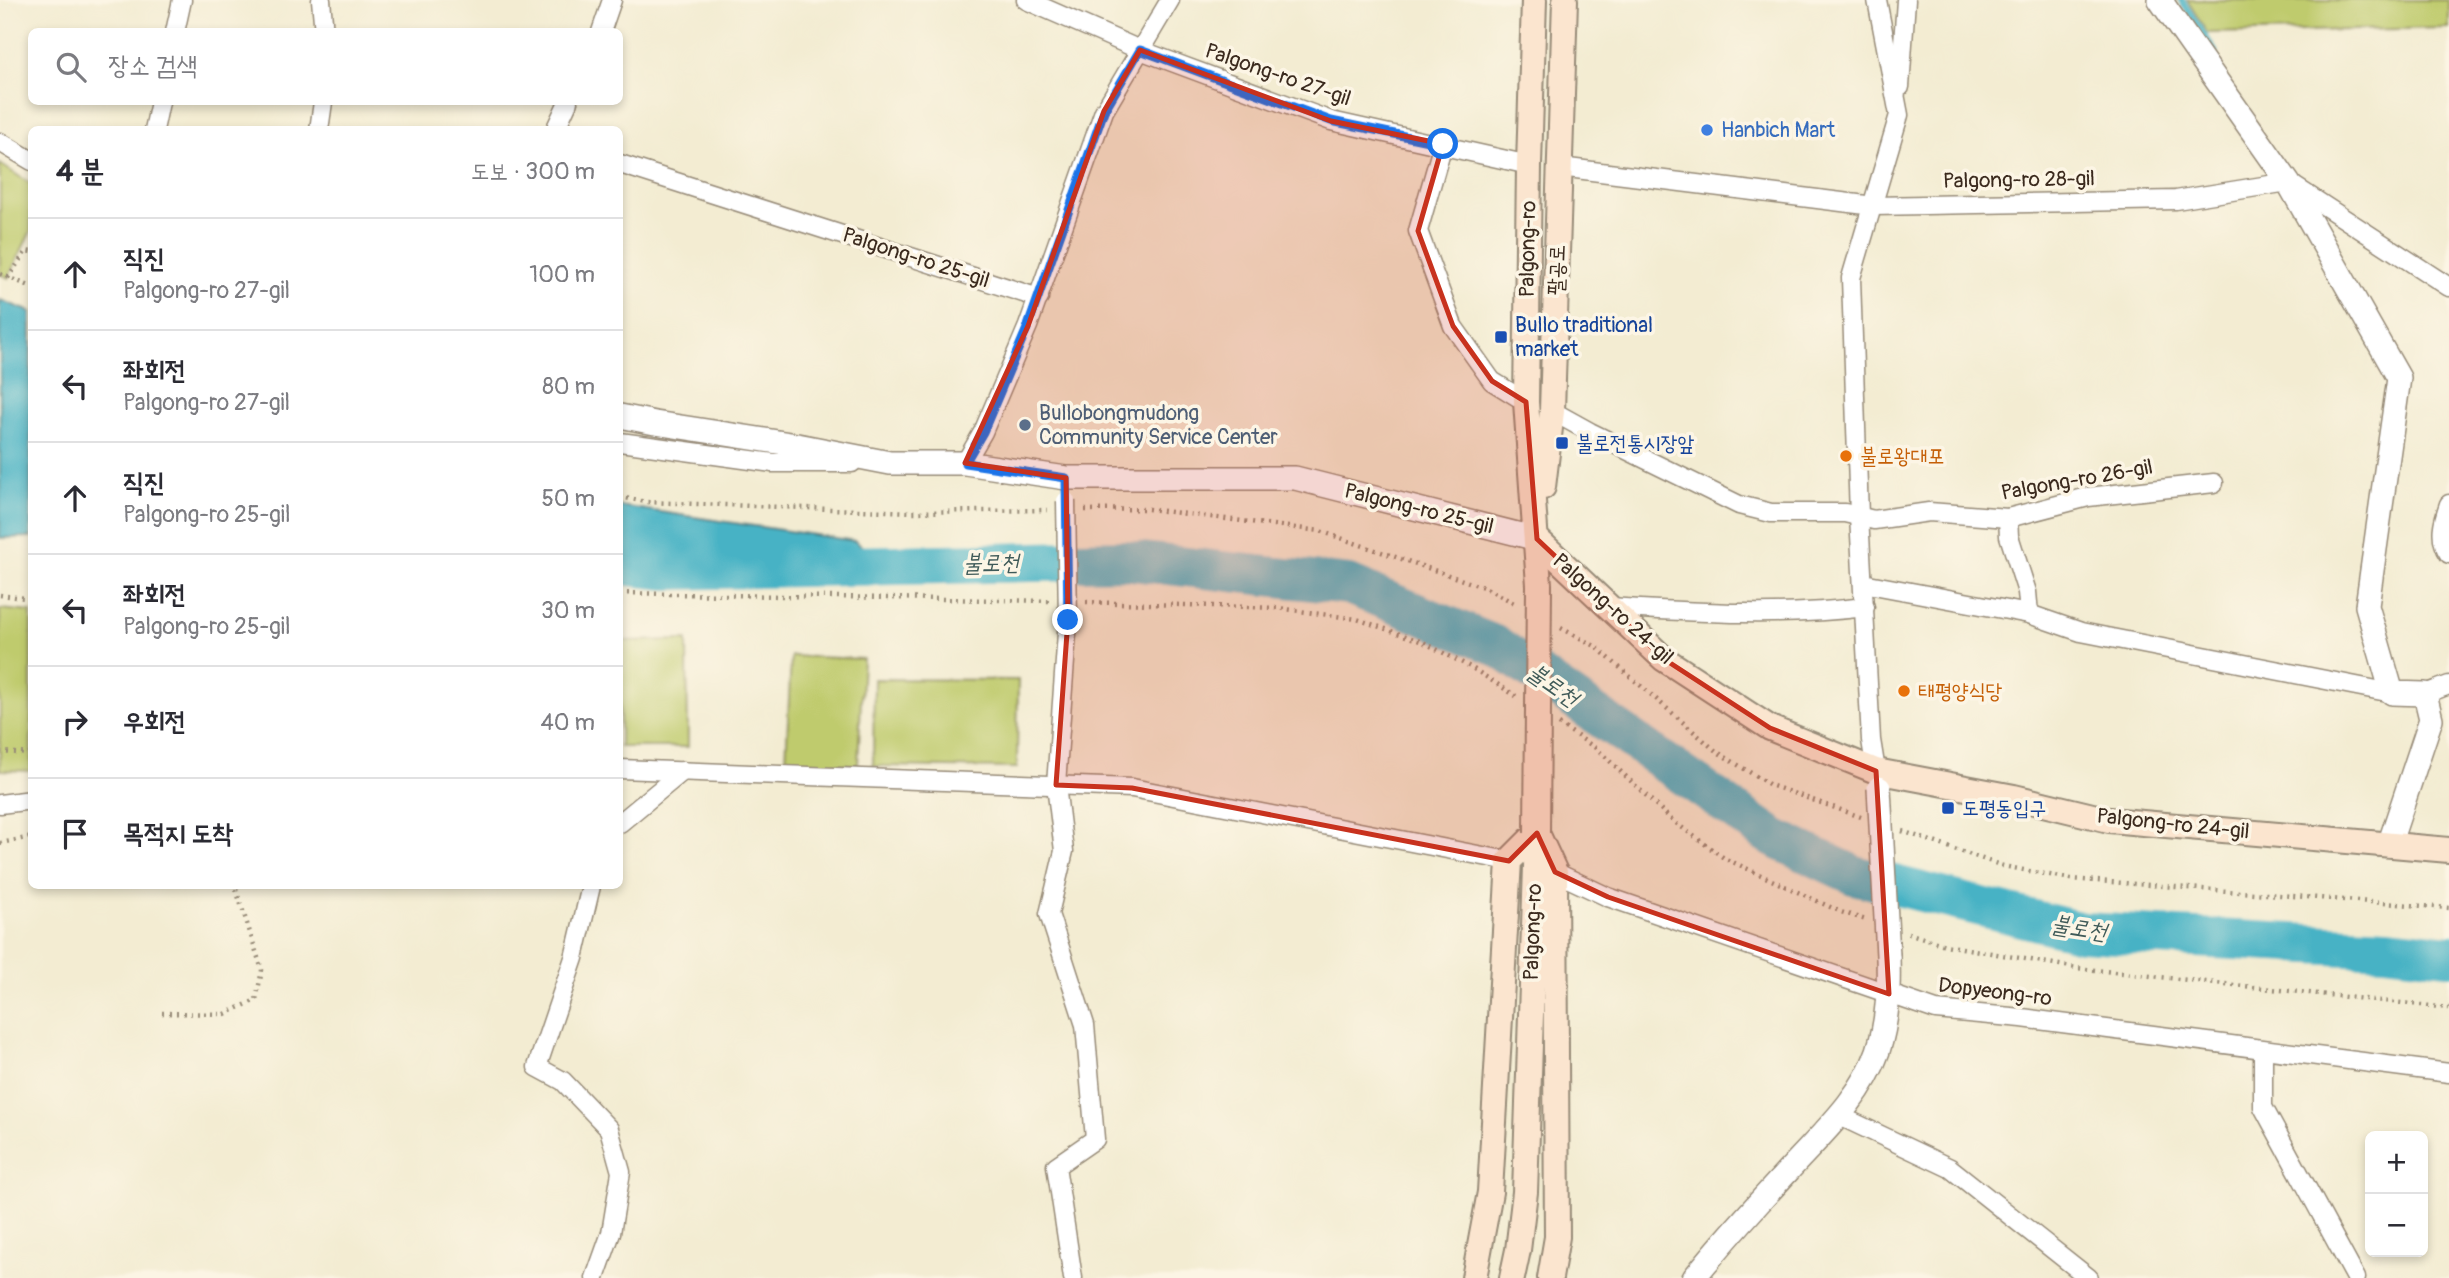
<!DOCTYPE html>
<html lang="ko">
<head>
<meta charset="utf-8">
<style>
	:root { --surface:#fff; --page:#f7f7f7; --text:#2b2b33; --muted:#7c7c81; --line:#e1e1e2 }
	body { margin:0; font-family:Pangolin,"Poor Story",sans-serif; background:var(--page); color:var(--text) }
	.controls { position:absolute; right:21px; bottom:21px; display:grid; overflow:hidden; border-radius:10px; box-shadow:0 4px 10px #0003 }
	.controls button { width:63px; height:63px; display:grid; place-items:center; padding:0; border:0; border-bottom:2px solid var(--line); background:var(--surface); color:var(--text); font:35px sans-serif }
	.stop { position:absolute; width:21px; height:21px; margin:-16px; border:5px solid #1a73e8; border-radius:50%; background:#fff }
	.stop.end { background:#1a73e8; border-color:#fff; box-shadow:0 2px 7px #0008 }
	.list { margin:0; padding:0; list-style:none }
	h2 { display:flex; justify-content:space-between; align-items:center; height:91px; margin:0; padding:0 28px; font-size:30px }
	h2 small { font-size:23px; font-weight:400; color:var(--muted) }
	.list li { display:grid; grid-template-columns:46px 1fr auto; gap:21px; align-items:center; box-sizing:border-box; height:112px; padding:0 28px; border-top:2px solid var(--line) }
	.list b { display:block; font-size:26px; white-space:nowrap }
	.list p { margin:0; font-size:23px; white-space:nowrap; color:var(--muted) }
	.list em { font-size:23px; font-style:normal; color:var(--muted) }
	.icon { flex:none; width:38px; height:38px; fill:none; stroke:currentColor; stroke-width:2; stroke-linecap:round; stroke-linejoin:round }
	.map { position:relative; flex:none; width:2449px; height:1278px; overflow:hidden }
	.search { position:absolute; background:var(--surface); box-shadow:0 4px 10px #0003; left:28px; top:28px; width:595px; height:77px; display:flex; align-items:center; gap:18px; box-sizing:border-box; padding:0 24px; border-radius:10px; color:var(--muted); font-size:26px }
	.panel { position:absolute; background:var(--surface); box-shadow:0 4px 10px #0003; left:28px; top:126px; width:595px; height:763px; border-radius:10px }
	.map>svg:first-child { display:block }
	.green { fill:#bfcb6d; stroke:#7d7a46; stroke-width:2 }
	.water { fill:#47b2c5; stroke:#416e72; stroke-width:2 }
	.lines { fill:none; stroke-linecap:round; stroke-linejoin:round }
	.stream { stroke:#47b2c5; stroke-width:7 }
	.river { stroke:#47b2c5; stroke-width:40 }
	.minor-casing { stroke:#978b78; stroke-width:21 }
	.tertiary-casing { stroke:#978b78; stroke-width:26 }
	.secondary-casing { stroke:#978b78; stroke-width:28 }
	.path { stroke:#978b78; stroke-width:4.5; stroke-dasharray:2 5; stroke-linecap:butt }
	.minor { stroke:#fff; stroke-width:18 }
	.tertiary { stroke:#fff; stroke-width:23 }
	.secondary { stroke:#fbe5cf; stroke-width:24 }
	.minor-bridge-casing { stroke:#978b78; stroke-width:21; stroke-linecap:butt }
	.tertiary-bridge-casing { stroke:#978b78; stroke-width:26; stroke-linecap:butt }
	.secondary-bridge-casing { stroke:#978b78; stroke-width:28; stroke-linecap:butt }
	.minor-bridge { stroke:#fff; stroke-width:18 }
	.tertiary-bridge { stroke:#fff; stroke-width:23 }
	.secondary-bridge { stroke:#fbe5cf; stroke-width:24 }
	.route { stroke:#1a73e8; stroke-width:9 }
	.marked { fill:#c8321e; fill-opacity:0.2; stroke:#c8321e; stroke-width:5; stroke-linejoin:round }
	.shop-dot { fill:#3f7fe0; stroke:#fcf5e5; stroke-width:2.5 }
	.transit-dot { fill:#1a4fb4; stroke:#fcf5e5; stroke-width:2.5 }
	.service-dot { fill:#5c6f8a; stroke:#fcf5e5; stroke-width:2.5 }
	.food-dot { fill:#e8710a; stroke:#fcf5e5; stroke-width:2.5 }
	.labels { text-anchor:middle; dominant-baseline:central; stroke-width:7; stroke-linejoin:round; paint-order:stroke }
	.street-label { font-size:21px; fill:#3b2a1e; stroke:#fcf5e5 }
	.shop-label { font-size:21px; fill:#366cbe; stroke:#fcf5e5; text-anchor:start }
	.transit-label { font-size:21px; fill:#164399; stroke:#fcf5e5; text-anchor:start }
	.service-label { font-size:21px; fill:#4e5e75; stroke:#fcf5e5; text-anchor:start }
	.food-label { font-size:21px; fill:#c56008; stroke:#fcf5e5; text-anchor:start }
	.water-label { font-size:23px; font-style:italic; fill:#3f5a58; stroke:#fcf5e5 }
</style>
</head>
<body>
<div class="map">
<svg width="2449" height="1278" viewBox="0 0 2449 1278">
	<rect width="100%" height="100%" fill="#fcf5e5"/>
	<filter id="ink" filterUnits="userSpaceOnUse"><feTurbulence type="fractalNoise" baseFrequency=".0143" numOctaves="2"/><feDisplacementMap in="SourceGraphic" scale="14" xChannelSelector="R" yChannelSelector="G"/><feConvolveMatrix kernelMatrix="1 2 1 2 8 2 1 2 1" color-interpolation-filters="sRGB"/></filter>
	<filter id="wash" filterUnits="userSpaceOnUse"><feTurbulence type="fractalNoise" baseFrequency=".00686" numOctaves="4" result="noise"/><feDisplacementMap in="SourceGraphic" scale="28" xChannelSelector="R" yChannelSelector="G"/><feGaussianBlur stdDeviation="1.57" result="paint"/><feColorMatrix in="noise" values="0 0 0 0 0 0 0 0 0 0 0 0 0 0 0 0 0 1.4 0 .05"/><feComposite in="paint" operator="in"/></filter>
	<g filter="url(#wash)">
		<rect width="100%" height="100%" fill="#f3ecd2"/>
		<g class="green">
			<path d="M 2187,0 L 2449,0 L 2449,28 L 2207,33 Z"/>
			<path d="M 0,164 L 31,184 L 31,231 L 8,278 L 0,274 Z"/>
			<path d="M 0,609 L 31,612 L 31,771 L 0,770 Z"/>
			<path d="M 687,640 L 688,747 L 620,747 L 620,641 Z"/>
			<path d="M 791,656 L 863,659 L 858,765 L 786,762 Z"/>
			<path d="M 874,679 L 1018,680 L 1017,768 L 873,766 Z"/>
		</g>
		<g class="water">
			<path d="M 0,300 L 31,312 L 31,537 L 0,538 Z"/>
			<path d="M 620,506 L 855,541 L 887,567 L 667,570 L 620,565 Z"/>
		</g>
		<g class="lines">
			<path class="stream" d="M 2181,0 L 2215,52"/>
			<path class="river" d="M 620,565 L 667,570 L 1124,560 L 1349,585 L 1497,646 L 1774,838 L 1854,875 L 2082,932 L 2386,948 L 2449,955"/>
		</g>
	</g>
	<g filter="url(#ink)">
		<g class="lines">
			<defs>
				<g id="minor">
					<path d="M 321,0 L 324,32"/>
					<path d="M 1026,0 L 1140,50 L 1331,121 L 1529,165"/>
					<path d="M 175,32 L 182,0"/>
					<path d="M 601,32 L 612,0"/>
					<path d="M 1900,87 L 1906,0"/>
					<path d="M 154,130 L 160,102"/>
					<path d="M 319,130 L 323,102"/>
					<path d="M 555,130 L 568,102"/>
					<path d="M 0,142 L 32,161"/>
					<path d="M 1443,144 L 1418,231 L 1453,326 L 1492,381 L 1526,402"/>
					<path d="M 620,164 L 1039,298"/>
					<path d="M 1560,167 L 1874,206 L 2176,200 L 2288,182 L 2449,287"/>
					<path d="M 1552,411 L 1590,432 L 1739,505 L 1771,513 L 1845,513 L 1874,520 L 1929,512 L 2008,518 L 2088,497 L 2214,483"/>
					<path d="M 620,442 L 773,463 L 852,463"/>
					<path d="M 965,463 L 983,432 L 1028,326 L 1104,111 L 1170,0"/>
					<path d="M 2449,504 C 2443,521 2438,538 2449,554"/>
					<path d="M 2008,518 L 2009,536 L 2027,592 L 2029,614"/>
					<path d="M 1863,583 L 2029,614 L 2081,632 L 2392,693"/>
					<path d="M 1608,607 C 1693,612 1780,618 1865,607"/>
					<path d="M 1068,619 L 1056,785 L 1064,851 L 1049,914 L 1085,1025 L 1095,1139 L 1056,1166 L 1073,1278"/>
					<path d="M 2425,694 L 2449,685"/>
					<path d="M 620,769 L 1132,788 L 1509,861"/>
					<path d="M 1876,771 L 1871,740 L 1859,516 L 1851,278 L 1899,115 L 1877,0"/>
					<path d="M 0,804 L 32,800"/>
					<path d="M 620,823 L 683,771"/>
					<path d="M 1555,872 L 1608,897 L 1936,1010 L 2022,1018 L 2449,1073"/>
					<path d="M 591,886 L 574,958 L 537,1067 L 563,1081 L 609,1129 L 621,1172 L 611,1233 L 595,1278"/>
					<path d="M 2263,1050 L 2263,1107 L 2356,1278"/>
					<path d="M 1840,1116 L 1950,1168 L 2089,1278"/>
				</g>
				<g id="tertiary">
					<path d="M 2160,0 L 2288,182 L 2399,378 L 2367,606 L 2392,693 L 2425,694 L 2431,719 L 2389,845"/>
					<path d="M 620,416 L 655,423 L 797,445 L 890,463 L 965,463 L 1066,478 L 1295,478 L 1537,539"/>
					<path d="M 1694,1278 C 1727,1236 1764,1197 1800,1158 C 1830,1126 1863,1094 1878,1051 C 1888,1020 1889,989 1888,956"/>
				</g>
				<g id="secondary">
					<path d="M 1534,0 L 1529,165 L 1526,402 L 1539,585"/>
					<path d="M 1543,487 L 1552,411 L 1565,0"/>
					<path d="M 1537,539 L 1664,659 L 1770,728 L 1876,771 L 2014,797 L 2109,820 L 2449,850"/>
					<path d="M 1537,833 L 1555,872 L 1557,1237 L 1550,1278"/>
					<path d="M 1474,1278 L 1490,1192 L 1509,861 L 1537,833"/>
					<path d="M 1512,1278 L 1518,1250 L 1525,1192 L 1537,837"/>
				</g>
			</defs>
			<use href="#minor" class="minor-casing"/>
			<use href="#tertiary" class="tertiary-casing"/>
			<use href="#secondary" class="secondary-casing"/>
			<g class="path">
				<path d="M 0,274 L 32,287"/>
				<path d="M 8,278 L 26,251 L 32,252"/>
				<path d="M 620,497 L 646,502 L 912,512 L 1048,510"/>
				<path d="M 1085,510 L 1148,509 L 1320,531 L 1486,588 L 1516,604"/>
				<path d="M 620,593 L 1049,601"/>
				<path d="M 0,595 L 32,599"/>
				<path d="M 1086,602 L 1278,608 L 1357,619 L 1423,642 L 1472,668 L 1516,696"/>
				<path d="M 1561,628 L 1595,646 L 1716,751 L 1770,785 L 1861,817"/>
				<path d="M 1559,724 L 1597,749 L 1673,821 L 1724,858 L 1841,912 L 1866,920"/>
				<path d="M 0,752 L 32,754"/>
				<path d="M 1902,831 L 2003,866 L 2071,879 L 2449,908"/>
				<path d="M 0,843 L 32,837"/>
				<path d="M 1908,933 L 1945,945 L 2077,968 L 2449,1008"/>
				<path d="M 162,1013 L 225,1014 L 256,1000 L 262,970 L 235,886"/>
			</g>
			<use href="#minor" class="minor"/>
			<use href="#tertiary" class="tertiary"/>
			<use href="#secondary" class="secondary"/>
			<defs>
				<path id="minor-bridge" d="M 1066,501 L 1068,619"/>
				<path id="tertiary-bridge" d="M 1879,788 L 1888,956"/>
				<path id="secondary-bridge" d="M 1537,833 L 1539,585"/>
			</defs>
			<use href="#minor-bridge" class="minor-bridge-casing"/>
			<use href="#tertiary-bridge" class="tertiary-bridge-casing"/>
			<use href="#secondary-bridge" class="secondary-bridge-casing"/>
			<use href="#minor-bridge" class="minor-bridge"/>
			<use href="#tertiary-bridge" class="tertiary-bridge"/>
			<use href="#secondary-bridge" class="secondary-bridge"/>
		</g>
	</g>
	<g class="lines" filter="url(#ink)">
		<path class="route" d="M 1068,620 L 1066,478 L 965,463 L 983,432 L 1028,326 L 1104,111 L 1140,50 L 1331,121 L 1443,144"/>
	</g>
	<path class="marked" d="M 1140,50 L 1331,121 L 1443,144 L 1418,231 L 1453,326 L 1492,381 L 1526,402 L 1537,539 L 1664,659 L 1770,728 L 1876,771 L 1889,994 L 1608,897 L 1555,872 L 1537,833 L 1509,861 L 1132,788 L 1056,785 L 1068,619 L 1066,478 L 965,463 L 1028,326 L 1104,111 Z"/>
	<circle class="shop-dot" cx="1707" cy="130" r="7"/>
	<g class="transit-dot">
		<rect x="1494" y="330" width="14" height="14" rx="3.5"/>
		<rect x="1555" y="436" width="14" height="14" rx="3.5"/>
		<rect x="1941" y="801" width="14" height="14" rx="3.5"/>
	</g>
	<circle class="service-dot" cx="1025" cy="425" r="7"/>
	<g class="food-dot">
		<circle cx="1846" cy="456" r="7"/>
		<circle cx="1904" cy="691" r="7"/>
	</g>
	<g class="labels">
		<g class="street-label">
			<text transform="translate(1278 75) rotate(19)">Palgong-ro 27-gil</text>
			<text transform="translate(2019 180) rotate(-1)">Palgong-ro 28-gil</text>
			<text transform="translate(1528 249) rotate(-89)">Palgong-ro</text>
			<text transform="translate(916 258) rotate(18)">Palgong-ro 25-gil</text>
			<text transform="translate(1557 270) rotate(-88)">팔공로</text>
			<text transform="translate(2077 480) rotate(-10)">Palgong-ro 26-gil</text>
			<text transform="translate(1419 509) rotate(14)">Palgong-ro 25-gil</text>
			<text transform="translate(1613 609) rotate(42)">Palgong-ro 24-gil</text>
			<text transform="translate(2173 824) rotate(6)">Palgong-ro 24-gil</text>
			<text transform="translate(1533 932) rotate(-88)">Palgong-ro</text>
			<text transform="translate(1995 992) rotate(7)">Dopyeong-ro</text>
		</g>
		<g class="shop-label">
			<text x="1721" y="130">Hanbich Mart</text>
		</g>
		<g class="transit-label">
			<text x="1515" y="325">Bullo traditional<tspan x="1515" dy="24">market</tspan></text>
			<text x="1576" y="443">불로전통시장앞</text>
			<text x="1962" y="808">도평동입구</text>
		</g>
		<g class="service-label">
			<text x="1039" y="413">Bullobongmudong<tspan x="1039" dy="24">Community Service Center</tspan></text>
		</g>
		<g class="food-label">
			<text x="1860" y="456">불로왕대포</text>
			<text x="1918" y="691">태평양식당</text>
		</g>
		<g class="water-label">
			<text transform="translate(991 563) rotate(-1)">불로천</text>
			<text transform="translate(1553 685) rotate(35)">불로천</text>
			<text transform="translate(2079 928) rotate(9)">불로천</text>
		</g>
	</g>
</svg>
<div class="controls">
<button>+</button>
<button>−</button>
</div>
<div class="stop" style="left:1443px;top:144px"></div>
<div class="stop end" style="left:1068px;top:620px"></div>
<div class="search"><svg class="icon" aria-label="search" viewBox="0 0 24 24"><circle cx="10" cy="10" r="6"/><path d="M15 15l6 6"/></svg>장소 검색</div>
<section class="panel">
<h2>4 분<small>도보 · 300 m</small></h2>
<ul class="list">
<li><svg class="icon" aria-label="ahead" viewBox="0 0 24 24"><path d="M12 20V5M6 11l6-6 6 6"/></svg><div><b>직진</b><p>Palgong-ro 27-gil</p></div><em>100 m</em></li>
<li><svg class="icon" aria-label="left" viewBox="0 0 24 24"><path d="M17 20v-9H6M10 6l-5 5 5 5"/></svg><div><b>좌회전</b><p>Palgong-ro 27-gil</p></div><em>80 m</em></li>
<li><svg class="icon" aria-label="ahead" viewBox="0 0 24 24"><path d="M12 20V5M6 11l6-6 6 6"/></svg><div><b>직진</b><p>Palgong-ro 25-gil</p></div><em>50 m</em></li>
<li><svg class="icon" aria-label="left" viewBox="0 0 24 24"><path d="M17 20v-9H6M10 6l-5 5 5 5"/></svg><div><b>좌회전</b><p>Palgong-ro 25-gil</p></div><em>30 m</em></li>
<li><svg class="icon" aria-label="right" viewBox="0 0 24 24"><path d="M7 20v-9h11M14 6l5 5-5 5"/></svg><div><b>우회전</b></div><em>40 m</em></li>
<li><svg class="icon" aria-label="arrive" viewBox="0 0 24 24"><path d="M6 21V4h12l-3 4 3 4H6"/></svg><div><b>목적지 도착</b></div></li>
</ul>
</section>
</div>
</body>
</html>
